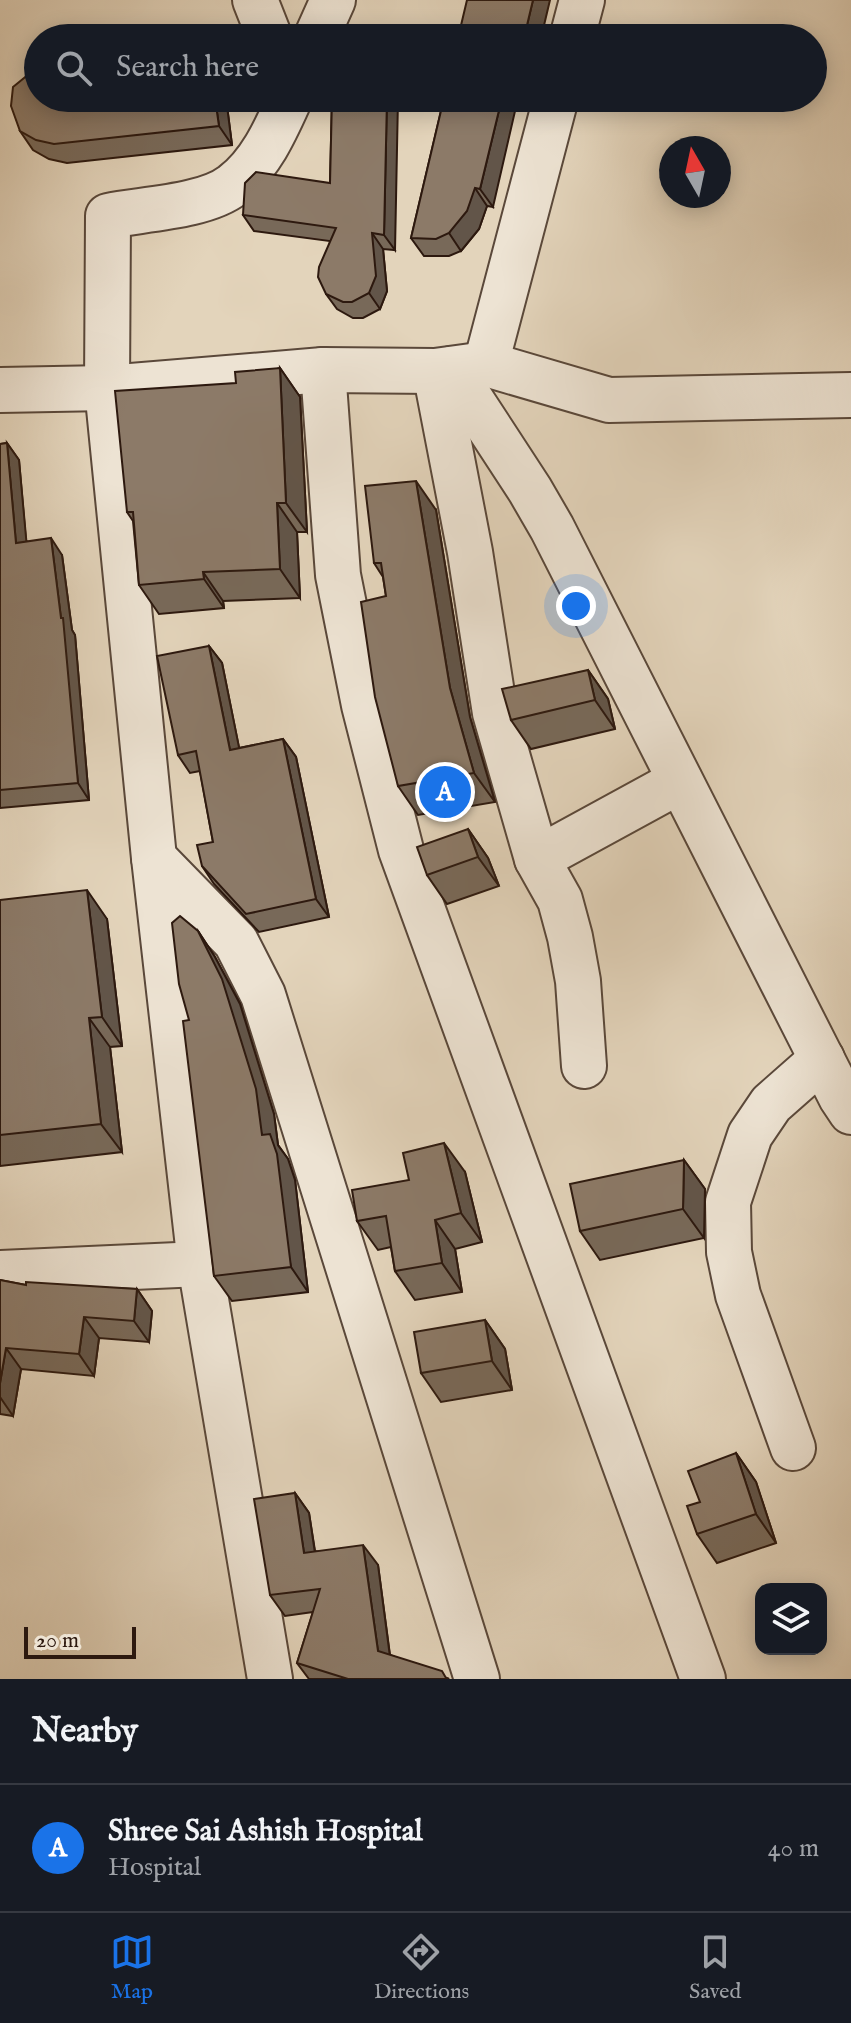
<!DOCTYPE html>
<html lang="en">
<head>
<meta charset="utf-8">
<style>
	:root { --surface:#171b24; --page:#242831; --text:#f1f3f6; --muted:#9ea1a6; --line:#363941; --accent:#1a73e8 }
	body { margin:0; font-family:"IM FELL English",serif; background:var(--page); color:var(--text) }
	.controls { position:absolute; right:24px; bottom:24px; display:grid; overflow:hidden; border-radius:16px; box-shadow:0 4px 20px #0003 }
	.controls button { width:72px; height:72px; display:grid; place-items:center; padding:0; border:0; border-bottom:2px solid var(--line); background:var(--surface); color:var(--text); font:40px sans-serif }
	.compass { position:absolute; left:659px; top:136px; width:72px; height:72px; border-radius:50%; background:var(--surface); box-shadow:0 4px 20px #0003; rotate:351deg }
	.scale { position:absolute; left:24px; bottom:20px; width:112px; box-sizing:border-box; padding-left:8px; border:4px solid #2d190f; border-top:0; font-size:22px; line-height:28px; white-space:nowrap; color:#2d190f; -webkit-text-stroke:6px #ede3d3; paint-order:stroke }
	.you { position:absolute; left:576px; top:606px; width:28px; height:28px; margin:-20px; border:6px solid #fff; border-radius:50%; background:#1a73e8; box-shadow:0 0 0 12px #1a73e833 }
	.badge { display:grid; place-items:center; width:52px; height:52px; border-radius:50%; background:var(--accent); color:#fff; font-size:26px; font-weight:700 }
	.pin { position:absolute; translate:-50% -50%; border:4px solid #fff; box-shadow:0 2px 8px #0006 }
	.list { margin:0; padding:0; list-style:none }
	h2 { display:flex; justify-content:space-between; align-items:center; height:104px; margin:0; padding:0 32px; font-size:34px }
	h2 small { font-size:26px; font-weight:400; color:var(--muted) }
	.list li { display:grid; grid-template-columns:52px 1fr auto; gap:24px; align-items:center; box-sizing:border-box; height:128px; padding:0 32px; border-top:2px solid var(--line) }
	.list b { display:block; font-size:30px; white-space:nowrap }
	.list p { margin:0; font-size:26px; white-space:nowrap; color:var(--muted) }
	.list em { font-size:26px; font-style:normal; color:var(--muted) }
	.icon { flex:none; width:44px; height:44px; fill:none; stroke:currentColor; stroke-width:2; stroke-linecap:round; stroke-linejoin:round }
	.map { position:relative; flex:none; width:851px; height:1679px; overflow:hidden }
	.search { position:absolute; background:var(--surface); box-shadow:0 4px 20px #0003; left:24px; right:24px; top:24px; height:88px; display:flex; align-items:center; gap:20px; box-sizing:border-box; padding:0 28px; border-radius:44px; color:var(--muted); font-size:30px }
	.sheet { height:232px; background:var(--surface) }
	nav { display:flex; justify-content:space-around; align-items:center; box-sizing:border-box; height:112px; border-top:2px solid var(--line); background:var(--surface); font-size:22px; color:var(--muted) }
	nav a { display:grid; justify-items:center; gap:4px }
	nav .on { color:var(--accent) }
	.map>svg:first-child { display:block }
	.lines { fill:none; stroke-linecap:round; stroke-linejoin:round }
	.minor-casing { stroke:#5a483a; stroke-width:48 }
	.minor { stroke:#ede3d3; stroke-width:44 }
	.wall { fill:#786959; stroke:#2d190f; stroke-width:2 }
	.shaded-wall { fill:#625549; stroke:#2d190f; stroke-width:2 }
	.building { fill:#8c7a68; stroke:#2d190f; stroke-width:2 }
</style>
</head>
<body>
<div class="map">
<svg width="851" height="1679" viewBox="0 0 851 1679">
	<rect width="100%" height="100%" fill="#e3d4bb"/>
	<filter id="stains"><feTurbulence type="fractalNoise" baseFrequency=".0025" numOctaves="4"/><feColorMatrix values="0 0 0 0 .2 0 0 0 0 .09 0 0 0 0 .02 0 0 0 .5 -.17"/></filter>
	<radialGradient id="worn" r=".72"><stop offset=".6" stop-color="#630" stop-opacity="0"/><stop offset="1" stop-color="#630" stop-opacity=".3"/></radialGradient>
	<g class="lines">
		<defs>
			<g id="minor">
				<path d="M 255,0 L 270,38"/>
				<path d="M 316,38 L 333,0"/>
				<path d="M 572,38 L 582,0"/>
				<path d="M 486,364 L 556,98"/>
				<path d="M 451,369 L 530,490 L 552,528 L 841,1097 L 851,1112"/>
				<path d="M 323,370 L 338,575 L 364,705 L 401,850 L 703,1679"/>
				<path d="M 435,371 L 470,552 L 495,713 L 537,859 L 560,900 L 570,937 L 578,981 L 584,1066"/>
				<path d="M 0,390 L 107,388 L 323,370 L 435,371 L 486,364 L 609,400 L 851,395"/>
				<path d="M 154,858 L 236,942 L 263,995 L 477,1679"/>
				<path d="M 537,859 L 680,781"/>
				<path d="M 0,1273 L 200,1264"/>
				<path d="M 793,1448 L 738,1295 L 729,1252 L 728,1202 L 750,1135 L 771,1104 L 822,1059"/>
				<path d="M 270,1679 L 200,1264 L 154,858 L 107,388 L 108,216 C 143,209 205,207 233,185 C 261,164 276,129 290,98"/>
			</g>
		</defs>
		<use href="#minor" class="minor-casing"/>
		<use href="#minor" class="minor"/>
	</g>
	<g class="wall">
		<path d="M 226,98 L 232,145 L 67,163 L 49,159 L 33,150 L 20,131 Z"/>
		<path d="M 332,98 L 395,250 L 383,249 L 387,291 L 380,309 L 363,318 L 353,318 L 337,309 L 326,294 L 330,241 L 254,231 L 243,215 L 330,183 Z"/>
		<path d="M 444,98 L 493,207 L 487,206 L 479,229 L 461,251 L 449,256 L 424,256 L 411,238 Z"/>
		<path d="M 280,368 L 300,397 L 307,532 L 297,532 L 300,598 L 223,601 L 224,608 L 159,614 L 139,585 L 133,521 L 127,512 L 236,383 Z"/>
		<path d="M 7,443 L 19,460 L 26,541 L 62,555 L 72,630 L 75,635 L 89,800 L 0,808 L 0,444 Z"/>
		<path d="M 436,510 L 470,717 L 495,802 L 418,815 L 398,786 L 386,596 L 383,577 L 374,563 Z"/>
		<path d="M 209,646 L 222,663 L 239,748 L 283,739 L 296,757 L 329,917 L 259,932 L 214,884 L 202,866 L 213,842 L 200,771 L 190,773 L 178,755 Z"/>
		<path d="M 588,670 L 608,699 L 615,729 L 531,749 L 511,720 Z"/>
		<path d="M 468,829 L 488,858 L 499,886 L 447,904 L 427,875 Z"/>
		<path d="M 0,900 L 107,919 L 122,1046 L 110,1047 L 122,1152 L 0,1166 Z"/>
		<path d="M 198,931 L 215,957 L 240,1004 L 274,1114 L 278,1145 L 288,1159 L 295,1180 L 308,1292 L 232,1301 L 214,1276 L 189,1020 Z"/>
		<path d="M 684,1160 L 705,1189 L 704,1238 L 600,1260 L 580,1231 Z"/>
		<path d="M 465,1172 L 482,1242 L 455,1249 L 462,1292 L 415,1300 L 395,1271 L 391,1247 L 378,1250 L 357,1221 Z"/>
		<path d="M 0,1280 L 26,1285 L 137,1289 L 152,1311 L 149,1342 L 99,1338 L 94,1376 L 21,1369 L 13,1416 L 0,1414 Z"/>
		<path d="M 485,1320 L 505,1349 L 512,1390 L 441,1402 L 421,1373 Z"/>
		<path d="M 736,1453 L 756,1482 L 776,1543 L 717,1563 L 697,1534 L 700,1502 Z"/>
		<path d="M 295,1493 L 309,1513 L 315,1551 L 378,1565 L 390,1655 L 449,1679 L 309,1679 L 297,1663 L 313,1612 L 285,1616 L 270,1595 Z"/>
	</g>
	<g class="shaded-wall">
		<path d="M 533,0 L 550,0 L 541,38 L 524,38 Z"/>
		<path d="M 215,98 L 226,98 L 232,145 L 219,126 Z"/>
		<path d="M 387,98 L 398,98 L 395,250 L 384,235 Z"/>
		<path d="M 502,98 L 518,98 L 493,207 L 480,189 Z"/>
		<path d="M 475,188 L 487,206 L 479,229 L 461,251 L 449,233 Z"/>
		<path d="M 372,233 L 383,249 L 387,291 L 380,309 L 369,293 Z"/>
		<path d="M 280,368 L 300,397 L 307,532 L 286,503 Z"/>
		<path d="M 7,443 L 19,460 L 28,559 L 16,543 Z"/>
		<path d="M 416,481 L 436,510 L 470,717 L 495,802 L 474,773 L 450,688 Z"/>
		<path d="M 277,503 L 297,532 L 300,598 L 280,569 Z"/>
		<path d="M 51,538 L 62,555 L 72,630 L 75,635 L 89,800 L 78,783 L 61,618 Z"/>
		<path d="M 203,572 L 223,601 L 224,608 L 204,579 Z"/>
		<path d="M 209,646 L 222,663 L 243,767 L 230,750 Z"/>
		<path d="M 588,670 L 608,699 L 615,729 L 595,700 Z"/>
		<path d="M 283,739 L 296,757 L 329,917 L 316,899 Z"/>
		<path d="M 468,829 L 488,858 L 499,886 L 478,857 Z"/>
		<path d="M 87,890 L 107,919 L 122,1046 L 102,1017 Z"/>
		<path d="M 198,931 L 215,957 L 240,1004 L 274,1114 L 278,1145 L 288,1159 L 295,1180 L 308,1292 L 291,1267 L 262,1135 Z"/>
		<path d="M 89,1018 L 110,1047 L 122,1152 L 101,1124 Z"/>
		<path d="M 444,1143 L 465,1172 L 482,1242 L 461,1213 Z"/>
		<path d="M 684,1160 L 705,1189 L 704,1238 L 683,1209 Z"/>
		<path d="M 435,1220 L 455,1249 L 462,1292 L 442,1263 Z"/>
		<path d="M 137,1289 L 152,1311 L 149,1342 L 134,1321 Z"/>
		<path d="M 84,1317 L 99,1338 L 94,1376 L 79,1354 Z"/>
		<path d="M 485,1320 L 505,1349 L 512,1390 L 492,1361 Z"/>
		<path d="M 6,1348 L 21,1369 L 13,1416 L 0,1397 L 0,1383 Z"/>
		<path d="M 736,1453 L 756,1482 L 776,1543 L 756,1514 Z"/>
		<path d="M 295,1493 L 309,1513 L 318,1573 L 304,1553 Z"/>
		<path d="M 363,1545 L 378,1565 L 392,1672 L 378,1651 Z"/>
	</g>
	<g class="building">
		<path d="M 467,0 L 533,0 L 524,38 L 458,38 Z"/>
		<path d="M 38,73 L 38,98 L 215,98 L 219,126 L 54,144 L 36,140 L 20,131 L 11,106 L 13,87 L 29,74 Z"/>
		<path d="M 332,98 L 387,98 L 384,235 L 372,233 L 376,276 L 369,293 L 352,302 L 343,302 L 326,294 L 318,277 L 319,267 L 336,228 L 243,215 L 245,183 L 256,172 L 330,183 Z"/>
		<path d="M 444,98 L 502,98 L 480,189 L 475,188 L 467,211 L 449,233 L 436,239 L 411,238 Z"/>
		<path d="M 280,368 L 286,503 L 277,503 L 280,569 L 203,572 L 204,579 L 139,585 L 133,512 L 127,512 L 115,391 L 236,383 L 235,372 Z"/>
		<path d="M 7,443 L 16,543 L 51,538 L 61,618 L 63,618 L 78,783 L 0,790 L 0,444 Z"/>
		<path d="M 416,481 L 450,688 L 474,773 L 398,786 L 375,697 L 361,602 L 386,596 L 381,563 L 374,563 L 365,486 Z"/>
		<path d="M 209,646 L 230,750 L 283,739 L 316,899 L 246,914 L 202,866 L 197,845 L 213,842 L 196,751 L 178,755 L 157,656 Z"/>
		<path d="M 588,670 L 595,700 L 511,720 L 502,689 Z"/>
		<path d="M 468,829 L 478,857 L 427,875 L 417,847 Z"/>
		<path d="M 87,890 L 102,1017 L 89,1018 L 101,1124 L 0,1135 L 0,900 Z"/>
		<path d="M 180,916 L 198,931 L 222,979 L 256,1089 L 262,1135 L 270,1134 L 277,1154 L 291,1267 L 214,1276 L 183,1021 L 189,1020 L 179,984 L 172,923 Z"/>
		<path d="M 444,1143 L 461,1213 L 435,1220 L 442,1263 L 395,1271 L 386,1216 L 357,1221 L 352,1190 L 409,1180 L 403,1153 Z"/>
		<path d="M 684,1160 L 683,1209 L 580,1231 L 570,1184 Z"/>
		<path d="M 0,1280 L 26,1285 L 26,1282 L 137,1289 L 134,1321 L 84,1317 L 79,1354 L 6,1348 L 0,1383 Z"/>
		<path d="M 485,1320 L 492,1361 L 421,1373 L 414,1332 Z"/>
		<path d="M 736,1453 L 756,1514 L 697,1534 L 687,1506 L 700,1502 L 688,1471 Z"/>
		<path d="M 295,1493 L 304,1553 L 363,1545 L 378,1651 L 442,1671 L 446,1678 L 449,1679 L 348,1679 L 297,1663 L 320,1589 L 270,1595 L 254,1499 Z"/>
	</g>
	<rect width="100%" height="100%" filter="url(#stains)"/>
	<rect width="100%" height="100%" fill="url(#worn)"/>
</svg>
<div class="controls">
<button><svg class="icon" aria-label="layers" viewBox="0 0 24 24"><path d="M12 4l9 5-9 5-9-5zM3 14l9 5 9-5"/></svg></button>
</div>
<svg class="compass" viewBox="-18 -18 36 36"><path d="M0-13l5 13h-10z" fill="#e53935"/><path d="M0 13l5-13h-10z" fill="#9ea1a6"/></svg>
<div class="scale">20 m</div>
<div class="you"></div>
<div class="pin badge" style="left:445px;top:792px">A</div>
<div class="search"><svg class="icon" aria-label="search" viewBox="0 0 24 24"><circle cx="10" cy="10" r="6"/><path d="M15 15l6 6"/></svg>Search here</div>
</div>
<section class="sheet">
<h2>Nearby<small></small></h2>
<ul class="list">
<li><span class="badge">A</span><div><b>Shree Sai Ashish Hospital</b><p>Hospital</p></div><em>40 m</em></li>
</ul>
</section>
<nav>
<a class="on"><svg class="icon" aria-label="map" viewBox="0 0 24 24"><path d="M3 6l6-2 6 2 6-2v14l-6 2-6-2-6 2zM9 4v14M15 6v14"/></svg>Map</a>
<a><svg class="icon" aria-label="directions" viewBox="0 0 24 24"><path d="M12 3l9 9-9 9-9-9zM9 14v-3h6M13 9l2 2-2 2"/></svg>Directions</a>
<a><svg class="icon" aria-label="saved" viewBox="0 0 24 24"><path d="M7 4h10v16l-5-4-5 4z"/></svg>Saved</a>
</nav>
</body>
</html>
